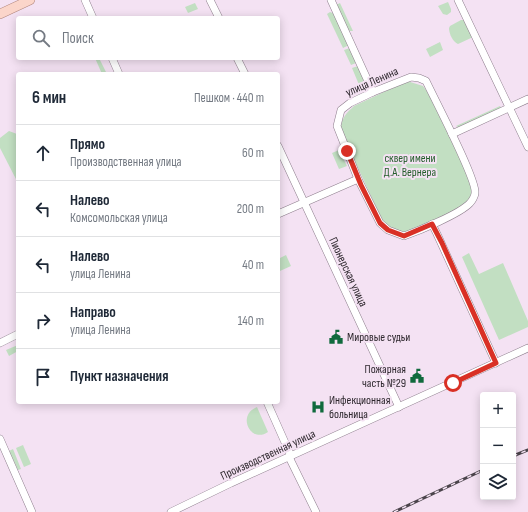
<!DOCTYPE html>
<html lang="ru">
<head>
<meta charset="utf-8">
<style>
	:root { --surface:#fff; --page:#f2f2f3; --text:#1f2937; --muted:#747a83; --line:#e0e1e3 }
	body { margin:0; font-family:"Sofia Sans Condensed",sans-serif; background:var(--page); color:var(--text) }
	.controls { position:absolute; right:12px; bottom:12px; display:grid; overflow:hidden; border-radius:4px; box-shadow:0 2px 10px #0003 }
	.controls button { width:36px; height:36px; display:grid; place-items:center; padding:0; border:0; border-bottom:1px solid var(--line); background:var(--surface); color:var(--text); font:20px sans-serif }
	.stop { position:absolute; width:12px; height:12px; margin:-9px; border:3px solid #d93025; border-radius:50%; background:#fff }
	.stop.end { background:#d93025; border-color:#fff; box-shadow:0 1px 4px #0008 }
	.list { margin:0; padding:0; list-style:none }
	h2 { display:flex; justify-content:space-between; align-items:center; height:52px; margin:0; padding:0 16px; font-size:17px }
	h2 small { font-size:13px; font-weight:400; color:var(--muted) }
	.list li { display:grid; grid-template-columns:26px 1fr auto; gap:12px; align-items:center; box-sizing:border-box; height:56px; padding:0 16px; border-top:1px solid var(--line) }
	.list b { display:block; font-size:15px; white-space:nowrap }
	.list p { margin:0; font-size:13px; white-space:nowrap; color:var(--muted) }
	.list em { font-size:13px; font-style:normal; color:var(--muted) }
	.icon { flex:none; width:22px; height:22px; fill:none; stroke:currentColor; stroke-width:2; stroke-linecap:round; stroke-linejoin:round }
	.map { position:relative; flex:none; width:528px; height:512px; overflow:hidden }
	.search { position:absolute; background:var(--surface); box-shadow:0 2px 10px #0003; left:16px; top:16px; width:264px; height:44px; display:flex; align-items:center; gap:10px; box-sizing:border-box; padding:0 14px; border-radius:4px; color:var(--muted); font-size:15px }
	.panel { position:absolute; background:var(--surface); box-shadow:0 2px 10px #0003; left:16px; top:72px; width:264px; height:332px; border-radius:4px }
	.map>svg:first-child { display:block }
	.green { fill:#c2dfc2 }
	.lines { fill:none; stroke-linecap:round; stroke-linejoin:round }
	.minor-casing { stroke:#8e7e8d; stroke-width:8 }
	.major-casing { stroke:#b1867c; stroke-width:10 }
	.minor { stroke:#fff; stroke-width:7 }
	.major { stroke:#fbd5ca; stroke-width:9 }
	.rail-casing { stroke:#4b444b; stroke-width:3 }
	.rail { stroke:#f4e2f3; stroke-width:1.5; stroke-dasharray:4.5; stroke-linecap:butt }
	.route { stroke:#d93025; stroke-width:5 }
	.labels { text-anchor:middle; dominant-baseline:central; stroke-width:4; stroke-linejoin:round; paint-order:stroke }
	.street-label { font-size:12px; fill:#2e282e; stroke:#f4e2f3 }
	.park-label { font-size:12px; fill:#245e2b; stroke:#f4e2f3 }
	.poi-label { font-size:12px; fill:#2e282e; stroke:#f4e2f3; text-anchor:start }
</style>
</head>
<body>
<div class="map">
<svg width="528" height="512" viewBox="0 0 528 512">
	<rect width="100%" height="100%" fill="#f4e2f3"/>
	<g class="green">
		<path d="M 448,2 L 451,9 L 451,12 L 447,15 L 443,14 L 438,6 Z"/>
		<path d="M 195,3 L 198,9 L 188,13 L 185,7 Z"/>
		<path d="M 340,3 L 353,31 L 350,31 L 347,29 L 336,5 Z"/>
		<path d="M 330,12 L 335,14 L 349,45 L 343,48 L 327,14 Z"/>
		<path d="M 461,20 L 464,20 L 472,35 L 471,38 L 458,44 C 453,42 449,34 449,28 L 450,26 Z"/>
		<path d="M 440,42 L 443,50 L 430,57 L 426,49 Z"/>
		<path d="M 350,48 L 356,63 L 351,65 L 344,50 Z"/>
		<path d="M 95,58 L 99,58 L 106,72 L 104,74 L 102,74 Z"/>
		<path d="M 358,66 L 367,85 L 367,88 L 362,92 L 352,68 Z"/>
		<path d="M 407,81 L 423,86 L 429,94 L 472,184 C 472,190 473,194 470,199 C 463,211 419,226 405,232 L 394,231 L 382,220 L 341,131 C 340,120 346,113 354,106 Z"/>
		<path d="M 500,106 L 501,108 L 460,128 L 456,126 Z"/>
		<path d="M 9,131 L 17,134 L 18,135 L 18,183 L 0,148 L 0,138 Z"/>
		<path d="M 339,150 L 347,166 L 339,169 L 332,153 Z"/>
		<path d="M 469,253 L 479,274 L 503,263 L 528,321 L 528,327 L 499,340 L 462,257 Z"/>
		<path d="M 286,255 L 291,266 L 280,271 L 278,268 L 278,259 Z"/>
		<path d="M 18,345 L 18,351 L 9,356 L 6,350 Z"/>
		<path d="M 257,407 L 268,432 C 251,444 236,415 257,407 Z"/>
		<path d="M 23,445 L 31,464 L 24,467 L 16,448 Z"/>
		<path d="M 13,449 L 21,469 L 18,470 L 9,451 Z"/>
	</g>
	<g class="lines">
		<defs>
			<g id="minor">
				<path d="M 85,0 L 93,18"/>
				<path d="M 210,0 L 219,18"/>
				<path d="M 331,0 L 373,92"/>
				<path d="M 458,0 L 528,147"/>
				<path d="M 112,58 L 119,74"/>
				<path d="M 237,58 L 245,74"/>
				<path d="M 411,77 L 419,78 L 426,81 C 434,98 477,180 475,193 C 475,196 472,201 470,203 C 460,214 418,231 404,236 L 388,230 L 380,223 L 358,179 L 337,126 L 341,110 L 350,103 L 373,92 Z"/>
				<path d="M 452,134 L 528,99"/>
				<path d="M 278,146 L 399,407"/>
				<path d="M 278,214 L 358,179"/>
				<path d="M 432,224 L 437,234 L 496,363"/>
				<path d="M 0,343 L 18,334"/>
				<path d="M 267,402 L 291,456"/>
				<path d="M 0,439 L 32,512"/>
				<path d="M 289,457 L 316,512"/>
				<path d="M 171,512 L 231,483 L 528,348"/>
			</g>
			<path id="major" d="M 0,14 L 30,0"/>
		</defs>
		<use href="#minor" class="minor-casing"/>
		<use href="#major" class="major-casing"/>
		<use href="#minor" class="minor"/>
		<use href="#major" class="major"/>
		<defs>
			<g id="rail">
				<path d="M 513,456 L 528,450"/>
				<path d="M 394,512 L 483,470"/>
			</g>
		</defs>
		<use href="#rail" class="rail-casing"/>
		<use href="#rail" class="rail"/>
	</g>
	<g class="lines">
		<path class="route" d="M 347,151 L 361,185 L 380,223 L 388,230 L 404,236 L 432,224 L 442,243 L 496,363 L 453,383"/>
	</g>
	<defs>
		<symbol id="civic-bare" viewBox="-9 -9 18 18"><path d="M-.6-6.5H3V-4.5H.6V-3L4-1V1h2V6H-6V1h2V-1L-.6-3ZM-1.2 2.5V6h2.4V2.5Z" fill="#106a3d" stroke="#f4e2f3" stroke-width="2.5" paint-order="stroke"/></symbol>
		<symbol id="hospital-bare" viewBox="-9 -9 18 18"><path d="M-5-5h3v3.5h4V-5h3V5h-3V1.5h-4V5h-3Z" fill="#106a3d" stroke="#f4e2f3" stroke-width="2.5" paint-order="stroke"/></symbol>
	</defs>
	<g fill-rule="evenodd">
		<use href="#civic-bare" x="326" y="327" width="20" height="20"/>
		<use href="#civic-bare" x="407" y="366" width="20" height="20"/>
		<use href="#hospital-bare" x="308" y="397" width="20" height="20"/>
	</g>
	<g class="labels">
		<g class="street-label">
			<text transform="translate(372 82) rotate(-24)">улица Ленина</text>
			<text transform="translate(348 272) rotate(65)">Пионерская улица</text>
			<text transform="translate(268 455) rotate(-25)">Производственная улица</text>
		</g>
		<g class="park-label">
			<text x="410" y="158">сквер имени<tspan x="410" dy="14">Д.А. Вернера</tspan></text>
		</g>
		<g class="poi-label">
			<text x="347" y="337">Мировые судьи</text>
			<text x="406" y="369" text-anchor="end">Пожарная<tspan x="406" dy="14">часть №29</tspan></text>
			<text x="329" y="400">Инфекционная<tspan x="329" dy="14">больница</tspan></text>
		</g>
	</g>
</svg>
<div class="controls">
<button>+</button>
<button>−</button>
<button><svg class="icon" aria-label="layers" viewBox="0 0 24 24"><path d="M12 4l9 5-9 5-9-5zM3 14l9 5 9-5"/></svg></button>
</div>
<div class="stop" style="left:453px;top:383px"></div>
<div class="stop end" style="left:347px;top:151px"></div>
<div class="search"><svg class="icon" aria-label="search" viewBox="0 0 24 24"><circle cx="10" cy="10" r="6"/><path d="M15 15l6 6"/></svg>Поиск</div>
<section class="panel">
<h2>6 мин<small>Пешком · 440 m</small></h2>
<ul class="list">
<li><svg class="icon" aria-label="ahead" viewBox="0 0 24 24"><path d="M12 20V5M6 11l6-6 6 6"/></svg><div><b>Прямо</b><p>Производственная улица</p></div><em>60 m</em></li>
<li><svg class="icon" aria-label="left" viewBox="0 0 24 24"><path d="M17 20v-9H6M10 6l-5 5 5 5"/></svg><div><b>Налево</b><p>Комсомольская улица</p></div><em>200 m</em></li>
<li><svg class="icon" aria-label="left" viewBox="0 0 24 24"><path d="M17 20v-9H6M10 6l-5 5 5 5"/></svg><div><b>Налево</b><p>улица Ленина</p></div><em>40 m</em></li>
<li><svg class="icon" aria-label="right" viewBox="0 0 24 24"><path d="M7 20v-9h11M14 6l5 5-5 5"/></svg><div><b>Направо</b><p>улица Ленина</p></div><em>140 m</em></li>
<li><svg class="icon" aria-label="arrive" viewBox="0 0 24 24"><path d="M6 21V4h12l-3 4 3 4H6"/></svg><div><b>Пункт назначения</b></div></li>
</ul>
</section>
</div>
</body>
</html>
